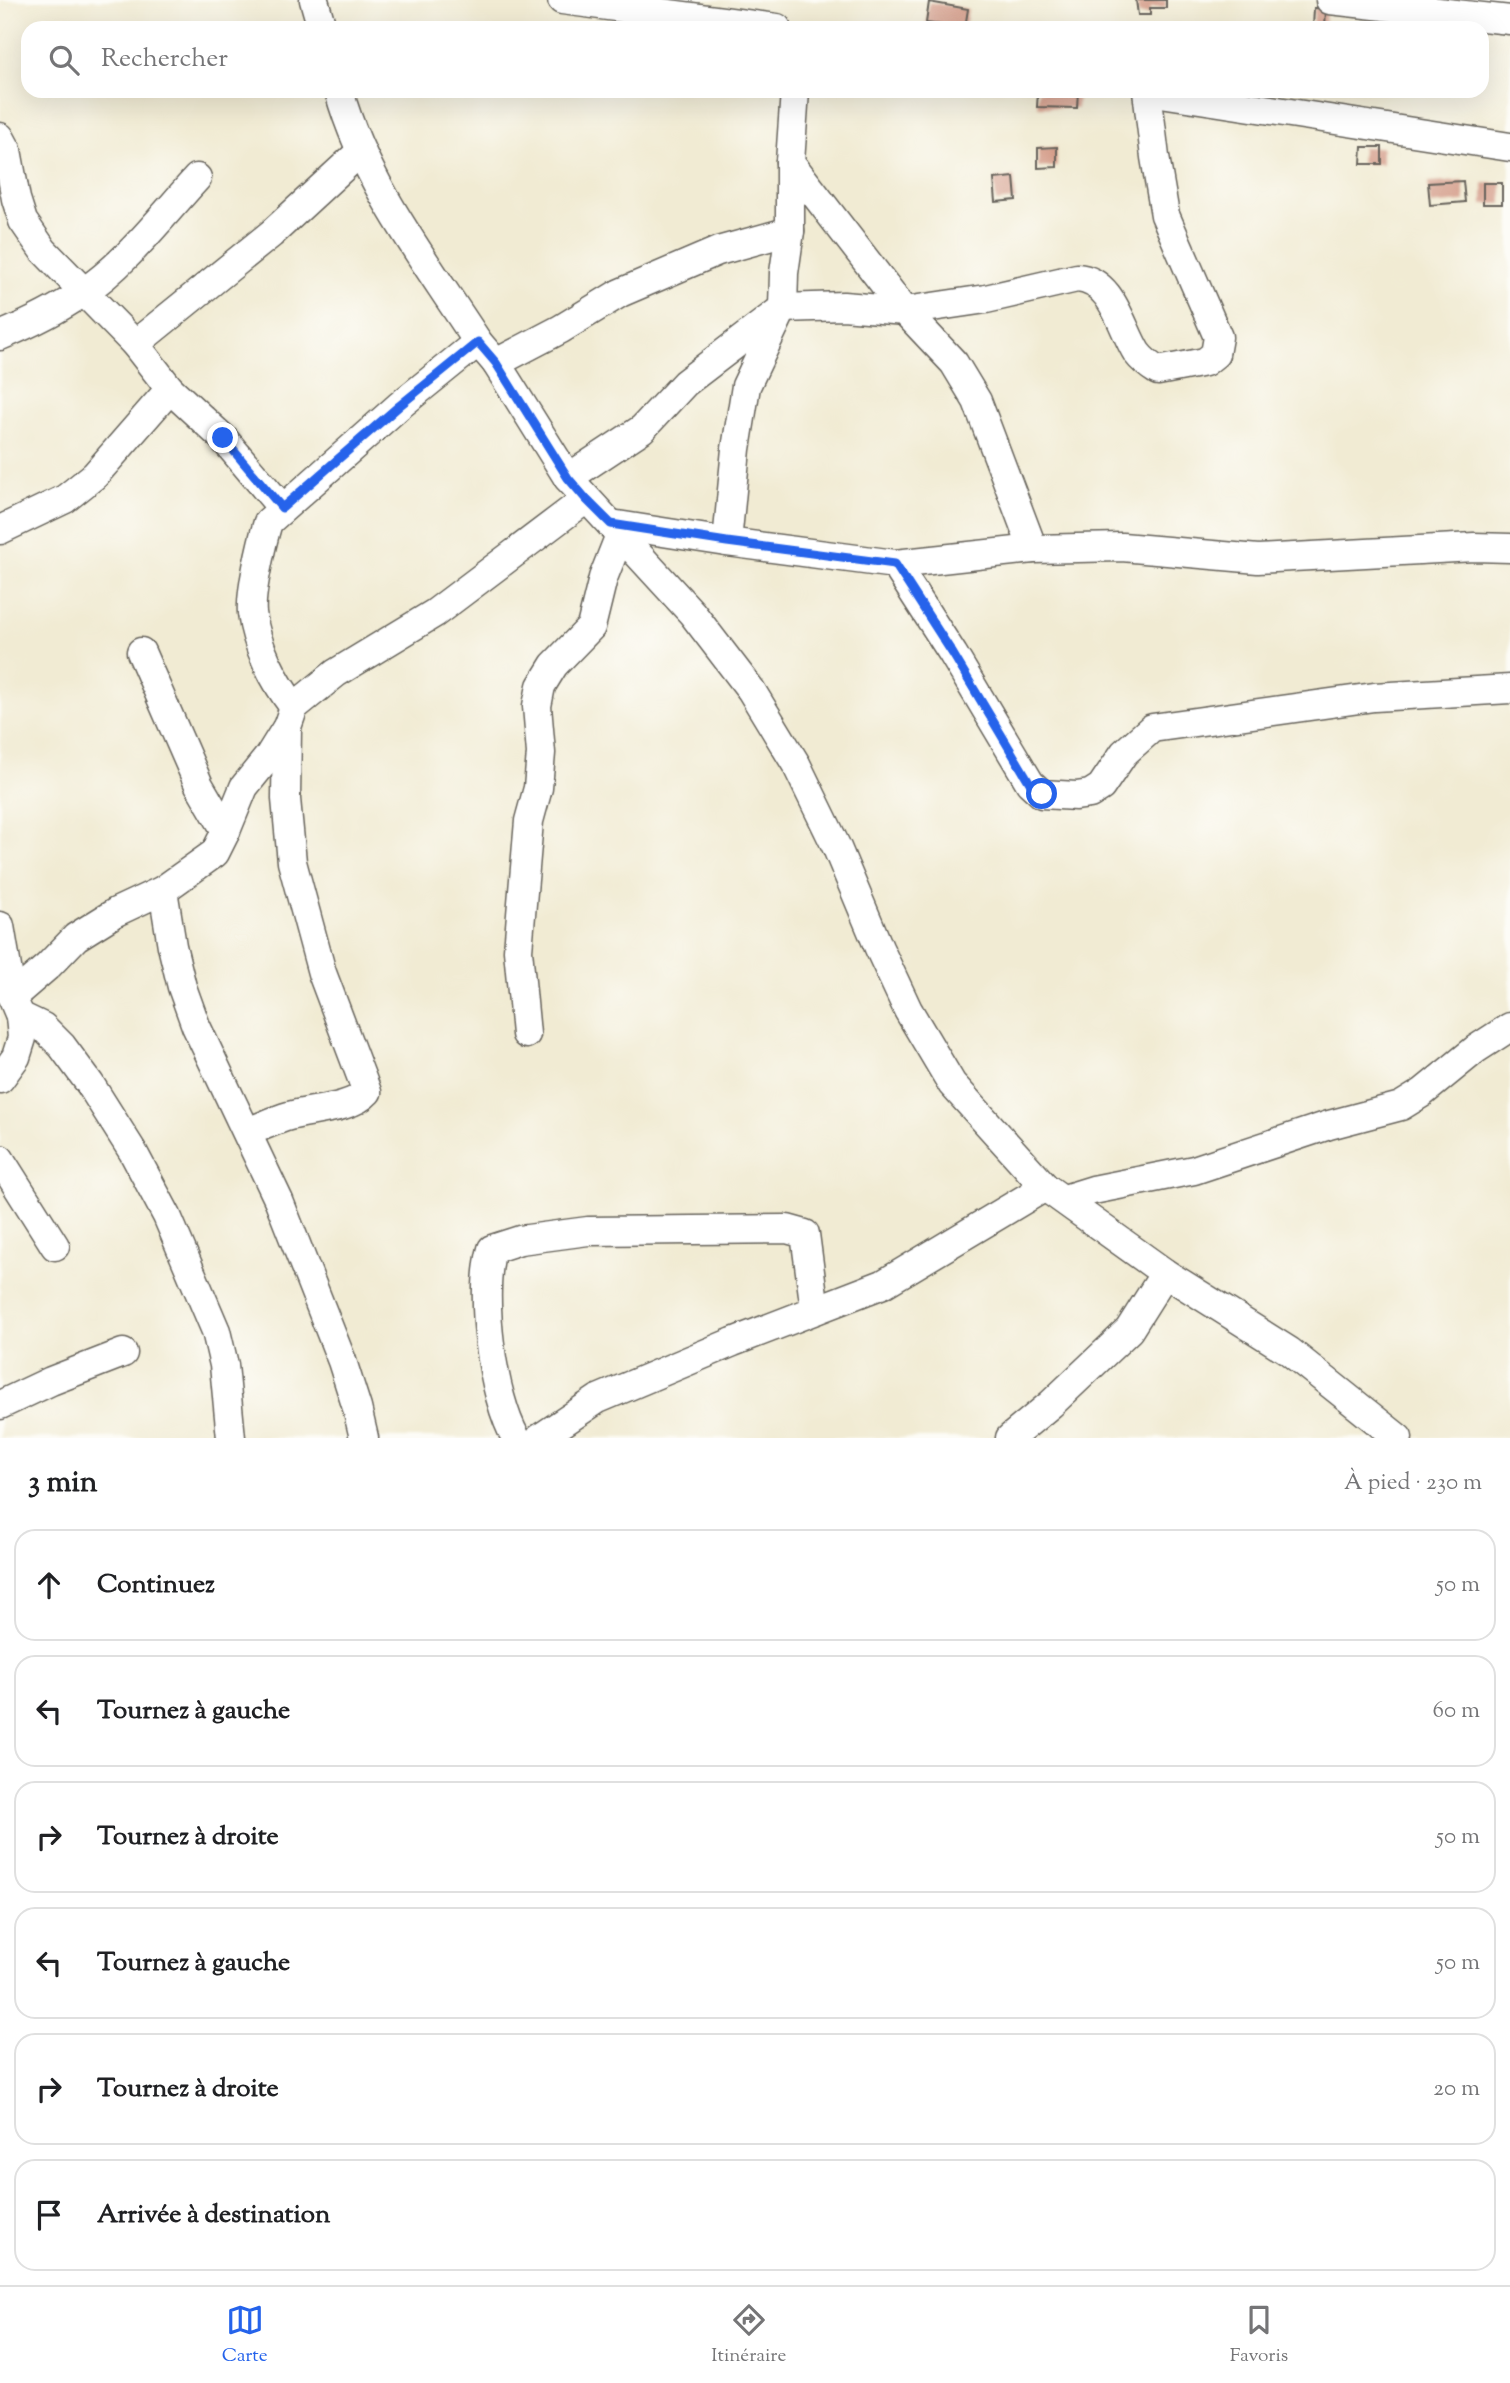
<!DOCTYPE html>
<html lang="fr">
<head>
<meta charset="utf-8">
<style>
	:root { --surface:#fff; --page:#f6f6f6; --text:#202124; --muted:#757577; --line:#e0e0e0; --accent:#2563eb }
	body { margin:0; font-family:"Sorts Mill Goudy",serif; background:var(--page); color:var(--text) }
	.stop { position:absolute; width:21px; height:21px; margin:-16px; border:5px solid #2563eb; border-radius:50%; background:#fff }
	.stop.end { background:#2563eb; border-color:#fff; box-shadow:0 2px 7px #0008 }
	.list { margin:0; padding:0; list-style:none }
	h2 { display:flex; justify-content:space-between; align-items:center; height:91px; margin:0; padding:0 28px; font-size:30px }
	h2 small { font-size:23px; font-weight:400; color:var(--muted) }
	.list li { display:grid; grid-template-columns:46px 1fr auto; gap:21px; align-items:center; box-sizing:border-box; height:112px; margin:0 14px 14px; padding:0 14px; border:2px solid var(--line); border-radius:21px }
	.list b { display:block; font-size:26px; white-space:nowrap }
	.list em { font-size:23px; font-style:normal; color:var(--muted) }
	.icon { flex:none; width:38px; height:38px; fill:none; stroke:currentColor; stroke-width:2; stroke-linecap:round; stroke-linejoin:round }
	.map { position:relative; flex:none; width:1510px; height:1438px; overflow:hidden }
	.search { position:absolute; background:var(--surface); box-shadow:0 7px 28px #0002; left:21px; right:21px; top:21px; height:77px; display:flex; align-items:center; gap:18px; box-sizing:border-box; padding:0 24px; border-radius:21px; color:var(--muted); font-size:26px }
	.sheet { height:847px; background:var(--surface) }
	nav { display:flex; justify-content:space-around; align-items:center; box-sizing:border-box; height:98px; border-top:2px solid var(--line); background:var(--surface); font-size:19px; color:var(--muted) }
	nav a { display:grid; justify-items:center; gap:4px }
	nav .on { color:var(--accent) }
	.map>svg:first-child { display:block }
	.building { fill:#d39a86 }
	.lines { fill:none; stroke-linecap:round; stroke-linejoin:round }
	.street-casing { stroke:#67645c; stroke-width:31 }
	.street { stroke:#fff; stroke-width:28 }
	.route { stroke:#2563eb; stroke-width:9 }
</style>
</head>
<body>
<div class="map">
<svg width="1510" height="1438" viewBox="0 0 1510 1438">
	<rect width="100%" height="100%" fill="#fdfcf7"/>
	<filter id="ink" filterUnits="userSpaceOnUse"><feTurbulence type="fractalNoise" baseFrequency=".0143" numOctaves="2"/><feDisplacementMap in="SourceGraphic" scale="14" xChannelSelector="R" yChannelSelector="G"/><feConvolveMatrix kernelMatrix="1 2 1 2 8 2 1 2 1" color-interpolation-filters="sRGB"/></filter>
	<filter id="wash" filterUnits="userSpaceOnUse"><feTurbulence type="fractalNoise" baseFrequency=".00686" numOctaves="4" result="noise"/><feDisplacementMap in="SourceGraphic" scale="28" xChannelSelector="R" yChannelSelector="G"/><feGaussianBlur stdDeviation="1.57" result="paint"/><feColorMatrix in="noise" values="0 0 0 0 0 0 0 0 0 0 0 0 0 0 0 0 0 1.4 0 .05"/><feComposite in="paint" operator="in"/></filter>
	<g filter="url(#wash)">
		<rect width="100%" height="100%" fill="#f1ebd3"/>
		<g id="blocks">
			<g class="building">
				<path d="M 1136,0 L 1166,0 L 1166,8 L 1150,8 L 1150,15 L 1138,15 Z"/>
				<path d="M 929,2 L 968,9 L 965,28 L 926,23 Z"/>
				<path d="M 1314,8 L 1326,9 L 1325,28 L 1313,28 Z"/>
				<path d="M 1038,91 L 1078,91 L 1077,108 L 1037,107 Z"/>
				<path d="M 1057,147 L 1057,167 L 1038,168 L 1038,148 Z"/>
				<path d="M 1362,147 L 1382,147 L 1382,164 L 1361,164 Z"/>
				<path d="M 1014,177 L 1016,200 L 996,202 L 994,179 Z"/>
				<path d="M 1463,181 L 1465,202 L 1430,205 L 1428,183 Z"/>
				<rect x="1483" y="183" width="19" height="21"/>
			</g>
		</g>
	</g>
	<g filter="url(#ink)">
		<use href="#blocks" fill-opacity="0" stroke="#67645c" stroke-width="2"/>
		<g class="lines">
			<defs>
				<g id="street">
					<path d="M 314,0 L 322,28"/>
					<path d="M 562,0 L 777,28"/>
					<path d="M 1330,0 L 1510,20"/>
					<path d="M 339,91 C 365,184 426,262 478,342 L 496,363 L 568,478 L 692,613 L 751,690 L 796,764 L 837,848 L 879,948 L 908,1010 L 952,1084 L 1045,1187 L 1165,1273 L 1289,1351 L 1398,1438"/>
					<path d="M 795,91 L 790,162 L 905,311 L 954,363 L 977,401 L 1033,549"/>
					<path d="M 1148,91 L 1510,147"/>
					<path d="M 0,137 L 7,150 L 16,199 L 23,221 L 43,250 L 135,344 L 170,389 L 223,438 L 282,508"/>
					<path d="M 0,336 C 29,324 56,311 82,293 C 126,264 161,217 197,178"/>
					<path d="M 135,344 L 271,234 L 360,152"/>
					<path d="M 496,363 L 561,329 L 620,293 L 718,251 L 790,231"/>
					<path d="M 568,478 L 642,429 L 685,383 L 783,308 L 843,306 L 905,311 L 986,299 L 1077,278 C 1113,280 1121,328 1137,353 C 1143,361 1150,366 1158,371 L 1205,362 L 1215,354 L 1218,337 L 1165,215 L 1155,157 L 1147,91"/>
					<path d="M 611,524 L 727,542 L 895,564 L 1033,549 L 1122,547 L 1258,559 L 1474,547 L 1510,548"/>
					<path d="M 0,530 L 65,499 L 95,475 L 170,389"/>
					<path d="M 727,542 L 736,449 L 746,386 L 783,308 L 784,273 L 790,231 L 790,162"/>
					<path d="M 895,564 L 953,654 L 1030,783 L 1042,794 L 1076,796 L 1090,794 L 1101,787 L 1124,753 L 1152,728 L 1374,697 L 1510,689"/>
					<path d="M 141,652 L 199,785 L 226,831"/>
					<path d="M 294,707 L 336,673 L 435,613 L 586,499"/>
					<path d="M 163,890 L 172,946 L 182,987 L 196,1026 L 279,1201 L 342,1361 L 357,1408 L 364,1438"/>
					<path d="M 0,926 L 12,997 L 20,1016 L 22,1038 L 16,1057 L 0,1079"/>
					<path d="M 12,997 L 48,966 L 76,937 L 116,912 L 163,890 L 215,853 L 226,831 L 244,787 L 269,756 L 287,727 L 294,707 C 274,681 256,646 252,613 C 250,593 262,542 268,522 L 399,406 L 478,342"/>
					<path d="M 20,1016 L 43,1027 L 62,1046 L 90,1084 L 133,1152 L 167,1216 L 216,1331 L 224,1365 L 231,1438"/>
					<path d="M 526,1034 L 518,950 L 529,821 L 538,788 L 541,753 L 537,706 L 541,686 L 554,665 L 591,627 L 603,578 L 620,535"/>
					<path d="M 247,1132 C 261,1127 275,1120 289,1116 C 309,1110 352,1109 367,1092 L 322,973 L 292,862 L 286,799 L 287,727"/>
					<path d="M 0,1159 L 55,1246"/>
					<path d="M 1064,1199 L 1093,1190 L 1194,1170 L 1329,1125 L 1401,1106 L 1422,1093 L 1476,1049 L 1510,1027"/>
					<path d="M 0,1405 L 51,1381 L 123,1353"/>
					<path d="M 516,1438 C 492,1397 479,1295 492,1249 L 520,1240 L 588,1231 L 787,1229 L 805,1234 L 815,1310"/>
					<path d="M 540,1438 L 598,1399 L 733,1342 L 883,1284 L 1045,1187"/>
					<path d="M 1010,1438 L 1051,1404 L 1129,1330 L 1165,1273"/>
				</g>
			</defs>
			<use href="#street" class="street-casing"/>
			<use href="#street" class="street"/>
		</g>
	</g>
	<g class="lines" filter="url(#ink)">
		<path class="route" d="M 223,438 L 282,508 L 399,406 L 478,342 L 496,363 L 568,478 L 586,499 L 611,524 L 727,542 L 895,564 L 953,654 L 1030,783 L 1042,794"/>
	</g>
</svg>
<div class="stop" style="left:1042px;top:794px"></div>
<div class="stop end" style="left:223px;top:438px"></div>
<div class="search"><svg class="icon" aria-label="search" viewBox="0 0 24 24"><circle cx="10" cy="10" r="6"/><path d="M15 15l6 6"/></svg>Rechercher</div>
</div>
<section class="sheet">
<h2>3 min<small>À pied · 230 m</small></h2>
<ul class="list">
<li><svg class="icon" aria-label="ahead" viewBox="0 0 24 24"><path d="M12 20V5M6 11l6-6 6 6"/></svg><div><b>Continuez</b></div><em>50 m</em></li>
<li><svg class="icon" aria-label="left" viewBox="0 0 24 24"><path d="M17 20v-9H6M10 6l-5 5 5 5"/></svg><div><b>Tournez à gauche</b></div><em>60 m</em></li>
<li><svg class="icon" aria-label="right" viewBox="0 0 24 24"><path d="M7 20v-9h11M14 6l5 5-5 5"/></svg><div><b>Tournez à droite</b></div><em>50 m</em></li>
<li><svg class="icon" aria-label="left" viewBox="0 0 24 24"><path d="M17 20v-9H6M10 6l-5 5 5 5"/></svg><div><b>Tournez à gauche</b></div><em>50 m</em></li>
<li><svg class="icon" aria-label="right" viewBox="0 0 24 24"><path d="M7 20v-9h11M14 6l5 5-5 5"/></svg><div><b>Tournez à droite</b></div><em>20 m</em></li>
<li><svg class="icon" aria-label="arrive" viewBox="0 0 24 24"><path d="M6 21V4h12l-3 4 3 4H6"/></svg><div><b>Arrivée à destination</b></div></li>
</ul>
</section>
<nav>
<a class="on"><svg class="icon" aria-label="map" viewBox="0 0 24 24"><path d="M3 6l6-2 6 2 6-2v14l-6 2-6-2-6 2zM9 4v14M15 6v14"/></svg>Carte</a>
<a><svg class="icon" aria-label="directions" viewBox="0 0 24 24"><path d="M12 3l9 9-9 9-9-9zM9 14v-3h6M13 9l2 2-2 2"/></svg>Itinéraire</a>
<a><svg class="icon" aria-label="saved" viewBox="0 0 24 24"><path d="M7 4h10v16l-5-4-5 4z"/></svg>Favoris</a>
</nav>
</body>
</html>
